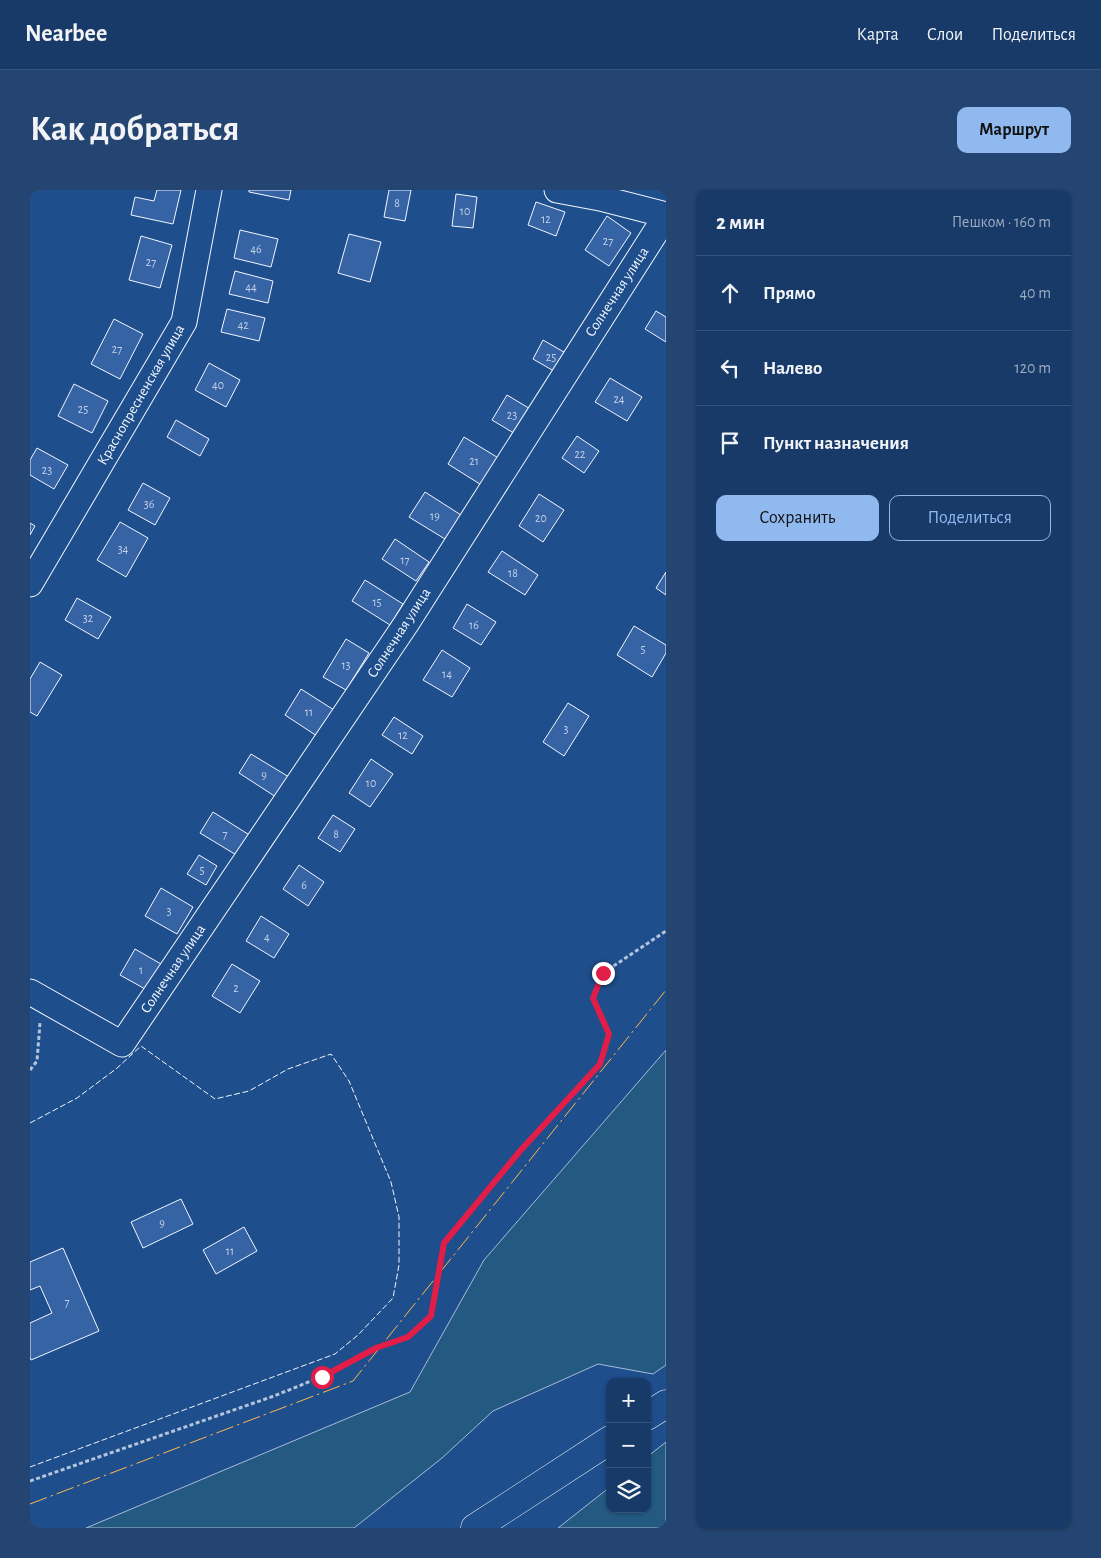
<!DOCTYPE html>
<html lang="ru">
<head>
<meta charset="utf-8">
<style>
	:root { --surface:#173a69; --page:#244571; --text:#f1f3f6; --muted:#9eadc0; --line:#36547d; --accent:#90b9f0 }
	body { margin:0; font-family:"Alegreya Sans",sans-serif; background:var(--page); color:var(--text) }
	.controls { position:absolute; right:15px; bottom:15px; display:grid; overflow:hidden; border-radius:10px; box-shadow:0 1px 4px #0004 }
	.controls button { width:45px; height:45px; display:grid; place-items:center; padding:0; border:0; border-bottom:1px solid var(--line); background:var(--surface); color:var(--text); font:25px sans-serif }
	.stop { position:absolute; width:15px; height:15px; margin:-11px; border:4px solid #e11d48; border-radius:50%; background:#fff }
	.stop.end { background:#e11d48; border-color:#fff; box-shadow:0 1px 5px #0008 }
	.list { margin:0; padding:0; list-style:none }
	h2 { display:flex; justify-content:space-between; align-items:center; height:65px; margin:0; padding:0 20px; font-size:21px }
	h2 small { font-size:16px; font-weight:400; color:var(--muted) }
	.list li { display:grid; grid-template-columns:32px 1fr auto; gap:15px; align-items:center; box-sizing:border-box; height:75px; padding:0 20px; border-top:1px solid var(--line) }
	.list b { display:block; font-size:19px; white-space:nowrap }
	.list em { font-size:16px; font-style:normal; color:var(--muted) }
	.actions { display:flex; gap:10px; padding:15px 20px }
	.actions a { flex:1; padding:11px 0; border:1px solid var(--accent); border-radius:10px; text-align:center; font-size:18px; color:var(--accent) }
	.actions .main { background:var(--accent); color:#111 }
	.icon { flex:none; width:28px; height:28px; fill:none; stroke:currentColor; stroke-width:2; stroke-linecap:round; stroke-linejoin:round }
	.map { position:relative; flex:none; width:636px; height:1338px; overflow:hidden; border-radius:10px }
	header { display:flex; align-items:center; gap:30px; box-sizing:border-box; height:70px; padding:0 25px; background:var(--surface); border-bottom:1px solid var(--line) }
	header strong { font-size:24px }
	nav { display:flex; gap:28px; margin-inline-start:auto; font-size:18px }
	.intro { display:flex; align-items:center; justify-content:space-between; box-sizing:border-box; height:120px; padding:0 30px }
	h1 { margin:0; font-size:35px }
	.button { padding:12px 22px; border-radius:10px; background:var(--accent); color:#111; font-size:18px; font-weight:700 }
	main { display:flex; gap:30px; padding:0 30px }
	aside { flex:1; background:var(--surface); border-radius:10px; box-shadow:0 1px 4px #0004 }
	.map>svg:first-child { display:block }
	.green { fill:#245a82; stroke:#a8bbd7 }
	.building { fill:#3563a3; stroke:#f2f6ff }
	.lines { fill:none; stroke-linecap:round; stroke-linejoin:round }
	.minor-casing { stroke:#f2f6ff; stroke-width:27 }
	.major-casing { stroke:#f2f6ff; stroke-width:29 }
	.path { stroke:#b3c4dc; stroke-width:3; stroke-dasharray:4 2.5; stroke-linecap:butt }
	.minor { stroke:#1f4e8c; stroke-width:25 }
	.major { stroke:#1f4e8c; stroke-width:28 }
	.fence { stroke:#f2f6ff; stroke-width:1; stroke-dasharray:6 2.5; stroke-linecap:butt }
	.power { stroke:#ffb74d; stroke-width:1; stroke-dasharray:18 4 2.5 4; stroke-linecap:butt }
	.route { stroke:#e11d48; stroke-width:6 }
	.labels { text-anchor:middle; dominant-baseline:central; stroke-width:4; stroke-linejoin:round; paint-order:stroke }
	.number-label { font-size:12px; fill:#c3d1e8 }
	.street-label { font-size:15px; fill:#f2f6ff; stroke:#1f4e8c }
</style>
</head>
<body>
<header>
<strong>Nearbee</strong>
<nav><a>Карта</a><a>Слои</a><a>Поделиться</a></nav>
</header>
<div class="intro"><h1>Как добраться</h1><a class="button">Маршрут</a></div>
<main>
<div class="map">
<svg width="636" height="1338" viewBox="0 0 636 1338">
	<rect width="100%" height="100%" fill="#1f4e8c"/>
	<g class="green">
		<path d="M 636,860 L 636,1175 L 623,1184 L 568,1174 L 463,1221 L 412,1268 L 324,1338 L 56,1338 L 380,1202 L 454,1070 Z"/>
		<path d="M 636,1252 L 636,1338 L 528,1338 L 580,1297 L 580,1319 L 617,1319 L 617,1267 Z"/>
	</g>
	<g class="building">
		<path d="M 127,0 L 151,0 L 143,34 L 101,25 L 105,7 L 124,11 Z"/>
		<path d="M 219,0 L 261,0 L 259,10 L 219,2 Z"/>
		<path d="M 359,0 L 381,0 L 375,31 L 354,27 Z"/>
		<path d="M 426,4 L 447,7 L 443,38 L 422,36 Z"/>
		<path d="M 506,12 L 535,22 L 526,46 L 498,35 Z"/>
		<path d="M 577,26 L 601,43 L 579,76 L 555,60 Z"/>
		<path d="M 210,40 L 248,49 L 241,77 L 204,68 Z"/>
		<path d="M 319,44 L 351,52 L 340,92 L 308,83 Z"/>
		<path d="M 111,46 L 142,55 L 130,98 L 99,90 Z"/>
		<path d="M 205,81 L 243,91 L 238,113 L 199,104 Z"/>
		<path d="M 197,119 L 235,128 L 229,151 L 191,142 Z"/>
		<path d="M 626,121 L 636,127 L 636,152 L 615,139 Z"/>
		<path d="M 84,129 L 113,144 L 90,189 L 61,174 Z"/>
		<path d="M 513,150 L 539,165 L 529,184 L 503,169 Z"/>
		<path d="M 179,173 L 210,190 L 196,217 L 165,200 Z"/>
		<path d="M 580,188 L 612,207 L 597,231 L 565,212 Z"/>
		<path d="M 44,194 L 78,211 L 62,243 L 28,226 Z"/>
		<path d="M 477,205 L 502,220 L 487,245 L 462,230 Z"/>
		<path d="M 146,230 L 179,249 L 170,266 L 137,247 Z"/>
		<path d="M 547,246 L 569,261 L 554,283 L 532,268 Z"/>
		<path d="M 434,247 L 470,269 L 453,296 L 418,274 Z"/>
		<path d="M 7,258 L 38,275 L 24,299 L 0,285 L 0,270 Z"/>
		<path d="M 113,293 L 140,308 L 125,335 L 98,320 Z"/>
		<path d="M 395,302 L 431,325 L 415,349 L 379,327 Z"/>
		<path d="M 509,304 L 534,320 L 513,352 L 489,336 Z"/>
		<path d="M 90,332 L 118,348 L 96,387 L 67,370 Z"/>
		<path d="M 0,333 L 5,336 L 0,345 Z"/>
		<path d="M 365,349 L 399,372 L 386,391 L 352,369 Z"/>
		<path d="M 472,361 L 508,385 L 495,405 L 458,382 Z"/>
		<path d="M 636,382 L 636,405 L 626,398 Z"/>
		<path d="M 335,390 L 373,414 L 360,435 L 322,411 Z"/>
		<path d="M 47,408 L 81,427 L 68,449 L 35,430 Z"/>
		<path d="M 437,414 L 466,432 L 451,455 L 423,438 Z"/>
		<path d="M 604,436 L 636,455 L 636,463 L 622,487 L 587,465 Z"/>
		<path d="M 316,449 L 339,463 L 316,500 L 293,487 Z"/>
		<path d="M 412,460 L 440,478 L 422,507 L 393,490 Z"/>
		<path d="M 10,472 L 32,485 L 7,526 L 0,522 L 0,489 Z"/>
		<path d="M 271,499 L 304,520 L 287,546 L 255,525 Z"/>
		<path d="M 538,513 L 559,526 L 534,566 L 513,552 Z"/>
		<path d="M 364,527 L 393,546 L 382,564 L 352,545 Z"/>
		<path d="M 221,564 L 259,587 L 246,607 L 209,583 Z"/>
		<path d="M 341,569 L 363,584 L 340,617 L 319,603 Z"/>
		<path d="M 183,622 L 221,646 L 208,666 L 170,643 Z"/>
		<path d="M 303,625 L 325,639 L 310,662 L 288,648 Z"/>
		<path d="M 169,665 L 187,676 L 176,695 L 157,684 Z"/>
		<path d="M 269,675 L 294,692 L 278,716 L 253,699 Z"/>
		<path d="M 131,698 L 163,717 L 147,744 L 115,726 Z"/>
		<path d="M 231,726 L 259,744 L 244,768 L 216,751 Z"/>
		<path d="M 105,759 L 131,774 L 117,800 L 90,785 Z"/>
		<path d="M 202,774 L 230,791 L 210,823 L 182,806 Z"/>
		<path d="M 151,1009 L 163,1034 L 113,1058 L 101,1032 Z"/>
		<path d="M 214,1037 L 227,1061 L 186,1084 L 173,1060 Z"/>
		<path d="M 33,1058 L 69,1141 L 1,1170 L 0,1167 L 0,1133 L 22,1123 L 10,1096 L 0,1100 L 0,1072 Z"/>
	</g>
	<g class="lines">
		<defs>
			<g id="minor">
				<path d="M 527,0 L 570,8 L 636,25"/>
				<path d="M 0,394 L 154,132 L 179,0"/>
				<path d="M 0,802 L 92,854 L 376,434 L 636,26"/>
			</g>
			<g id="major">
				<path d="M 617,1226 L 636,1214"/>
				<path d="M 445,1338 L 580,1250"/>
			</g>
		</defs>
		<use href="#minor" class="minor-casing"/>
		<use href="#major" class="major-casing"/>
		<g class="path">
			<path d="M 0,880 L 7,871 L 10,833"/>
			<path d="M 0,1291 L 244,1206 L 291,1187 L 346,1159 L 378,1147 L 401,1126 L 414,1053 L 490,961 L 570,874 L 579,844 L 563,808 L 573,783 L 636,741"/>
		</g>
		<use href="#minor" class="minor"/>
		<use href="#major" class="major"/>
		<path class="fence" d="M 0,933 L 47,908 L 86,879 L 111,856 L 185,909 L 219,901 L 258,879 L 301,864 L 319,891 L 361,992 L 369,1027 L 369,1075 L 363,1108 L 328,1145 L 305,1164 L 0,1277"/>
		<path class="power" d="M 0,1314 L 323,1191 L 636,800"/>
	</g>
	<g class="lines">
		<path class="route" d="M 292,1187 L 346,1158 L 378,1147 L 401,1126 L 414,1053 L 490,961 L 570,874 L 579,844 L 563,808 L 573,783"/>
	</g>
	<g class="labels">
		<g class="number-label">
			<text x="367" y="13">8</text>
			<text x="435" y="21">10</text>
			<text x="516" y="29">12</text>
			<text x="578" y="51">27</text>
			<text x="226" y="59">46</text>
			<text x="121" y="72">27</text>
			<text x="221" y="97">44</text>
			<text x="213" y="135">42</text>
			<text x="87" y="159">27</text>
			<text x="521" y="167">25</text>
			<text x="188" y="195">40</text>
			<text x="589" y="209">24</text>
			<text x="53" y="219">25</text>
			<text x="482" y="225">23</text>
			<text x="550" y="264">22</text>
			<text x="444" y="271">21</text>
			<text x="17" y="280">23</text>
			<text x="119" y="314">36</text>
			<text x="405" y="326">19</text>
			<text x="511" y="328">20</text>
			<text x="93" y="359">34</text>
			<text x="375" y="370">17</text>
			<text x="483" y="383">18</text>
			<text x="347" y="412">15</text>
			<text x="58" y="428">32</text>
			<text x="444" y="435">16</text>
			<text x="613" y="459">5</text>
			<text x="316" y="475">13</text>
			<text x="417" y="484">14</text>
			<text x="279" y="522">11</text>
			<text x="536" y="539">3</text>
			<text x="373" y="545">12</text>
			<text x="234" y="585">9</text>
			<text x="341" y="593">10</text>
			<text x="195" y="644">7</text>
			<text x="306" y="644">8</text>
			<text x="172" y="680">5</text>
			<text x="274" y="695">6</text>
			<text x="139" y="721">3</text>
			<text x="237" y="747">4</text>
			<text x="111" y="780">1</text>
			<text x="206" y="798">2</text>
			<text x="132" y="1033">9</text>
			<text x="200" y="1061">11</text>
			<text x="37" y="1112">7</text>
		</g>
		<g class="street-label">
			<text transform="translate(587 102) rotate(-57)">Солнечная улица</text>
			<text transform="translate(111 205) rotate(-60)">Краснопресненская улица</text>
			<text transform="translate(369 443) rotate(-57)">Солнечная улица</text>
			<text transform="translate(143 779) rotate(-56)">Солнечная улица</text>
		</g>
	</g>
</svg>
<div class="controls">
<button>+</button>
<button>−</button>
<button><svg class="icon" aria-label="layers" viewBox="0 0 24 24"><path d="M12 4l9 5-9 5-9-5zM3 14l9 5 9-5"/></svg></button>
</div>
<div class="stop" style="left:292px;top:1187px"></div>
<div class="stop end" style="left:573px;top:783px"></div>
</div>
<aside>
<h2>2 мин<small>Пешком · 160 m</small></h2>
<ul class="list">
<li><svg class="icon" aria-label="ahead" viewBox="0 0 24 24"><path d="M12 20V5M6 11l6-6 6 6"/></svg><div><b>Прямо</b></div><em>40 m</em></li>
<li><svg class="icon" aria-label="left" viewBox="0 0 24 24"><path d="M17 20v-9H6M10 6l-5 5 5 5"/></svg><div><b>Налево</b></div><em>120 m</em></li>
<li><svg class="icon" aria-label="arrive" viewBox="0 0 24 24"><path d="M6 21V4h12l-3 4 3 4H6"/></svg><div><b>Пункт назначения</b></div></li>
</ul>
<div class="actions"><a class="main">Сохранить</a><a>Поделиться</a></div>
</aside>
</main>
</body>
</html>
